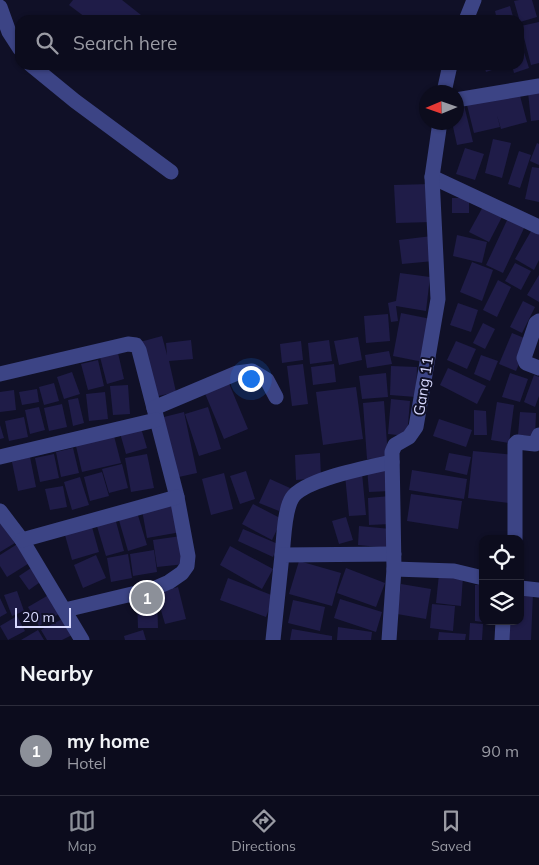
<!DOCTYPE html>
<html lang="en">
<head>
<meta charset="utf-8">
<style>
	:root { --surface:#0c0c1d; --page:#151526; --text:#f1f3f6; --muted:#9a9ba4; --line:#2c2c3b; --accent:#8c9099 }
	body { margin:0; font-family:Mulish,sans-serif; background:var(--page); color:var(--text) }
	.controls { position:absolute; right:15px; bottom:15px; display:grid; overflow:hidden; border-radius:10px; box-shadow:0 1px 4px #0004 }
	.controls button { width:45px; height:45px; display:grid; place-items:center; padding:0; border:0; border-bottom:1px solid var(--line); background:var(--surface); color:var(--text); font:25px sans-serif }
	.compass { position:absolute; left:419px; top:85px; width:45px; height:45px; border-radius:50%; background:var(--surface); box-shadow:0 1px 4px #0004; rotate:268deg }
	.scale { position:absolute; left:15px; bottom:12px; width:56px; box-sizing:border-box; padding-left:5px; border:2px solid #d7d8fe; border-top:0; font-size:14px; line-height:18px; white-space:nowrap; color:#d7d8fe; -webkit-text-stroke:4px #101027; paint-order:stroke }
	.you { position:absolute; left:250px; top:378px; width:18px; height:18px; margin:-12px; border:4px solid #fff; border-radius:50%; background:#1a73e8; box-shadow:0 0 0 8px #1a73e833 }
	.badge { display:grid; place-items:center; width:32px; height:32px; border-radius:50%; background:var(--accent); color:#fff; font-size:16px; font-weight:700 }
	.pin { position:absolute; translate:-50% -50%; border:2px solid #fff; box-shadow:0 1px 5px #0006 }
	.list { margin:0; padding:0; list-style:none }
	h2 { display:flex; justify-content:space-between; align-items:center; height:65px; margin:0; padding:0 20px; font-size:21px }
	h2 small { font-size:16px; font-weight:400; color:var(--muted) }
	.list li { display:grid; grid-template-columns:32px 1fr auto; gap:15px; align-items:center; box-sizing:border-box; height:90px; padding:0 20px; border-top:1px solid var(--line) }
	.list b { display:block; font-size:19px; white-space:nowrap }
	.list p { margin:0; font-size:16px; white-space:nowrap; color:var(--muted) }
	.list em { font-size:16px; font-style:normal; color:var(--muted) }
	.icon { flex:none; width:28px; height:28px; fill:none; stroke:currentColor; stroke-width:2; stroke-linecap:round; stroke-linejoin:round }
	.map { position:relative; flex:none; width:539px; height:640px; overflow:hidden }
	.search { position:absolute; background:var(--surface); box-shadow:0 1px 4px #0004; left:15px; right:15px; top:15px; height:55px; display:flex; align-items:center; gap:12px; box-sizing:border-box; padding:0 18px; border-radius:15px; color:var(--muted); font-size:19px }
	.sheet { height:155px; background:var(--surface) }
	nav { display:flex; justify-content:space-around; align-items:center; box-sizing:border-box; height:70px; border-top:1px solid var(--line); background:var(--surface); font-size:14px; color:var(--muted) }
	nav a { display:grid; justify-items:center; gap:2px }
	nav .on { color:var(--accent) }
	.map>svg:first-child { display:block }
	.building { fill:#1f1c48 }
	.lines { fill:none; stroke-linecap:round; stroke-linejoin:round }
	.minor { stroke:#3c4485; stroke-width:15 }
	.labels { text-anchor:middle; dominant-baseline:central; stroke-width:4; stroke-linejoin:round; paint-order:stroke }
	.street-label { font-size:15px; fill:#d7d8fe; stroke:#101027 }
</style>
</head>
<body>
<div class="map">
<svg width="539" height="640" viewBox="0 0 539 640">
	<rect width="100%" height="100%" fill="#101027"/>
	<g class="building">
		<path d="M 73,0 L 122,0 L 141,15 L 138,20 L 89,20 L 69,5 Z"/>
		<path d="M 519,0 L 532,0 L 537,17 L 520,22 L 514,1 Z"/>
		<path d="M 510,6 L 514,20 L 497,20 L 495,11 Z"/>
		<path d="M 539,22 L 539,63 L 531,65 L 521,26 Z"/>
		<path d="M 519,37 L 529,68 L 514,73 L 512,65 L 519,65 Z"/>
		<path d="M 484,65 L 507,65 L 486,72 Z"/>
		<path d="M 539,91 L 539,120 L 531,121 L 528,92 Z"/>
		<path d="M 519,92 L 527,122 L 501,129 L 497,115 L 500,127 L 474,133 L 466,101 Z"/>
		<path d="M 463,101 L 473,142 L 457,145 L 452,122 L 456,122 L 456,102 Z"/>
		<path d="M 493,139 L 511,143 L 502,178 L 485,173 Z"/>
		<path d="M 537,143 L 539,144 L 539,165 L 530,161 Z"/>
		<path d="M 465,148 L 484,154 L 475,180 L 456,174 Z"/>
		<path d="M 519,151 L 531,155 L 520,188 L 508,184 Z"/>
		<path d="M 532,167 L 539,168 L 539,202 L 525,199 Z"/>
		<path d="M 431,184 L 432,222 L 396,223 L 394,185 Z"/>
		<rect x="452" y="198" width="17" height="15"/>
		<path d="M 485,203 L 504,213 L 489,242 L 469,232 Z"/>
		<path d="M 509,216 L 526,224 L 503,273 L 486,265 Z"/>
		<path d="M 534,226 L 539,228 L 539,260 L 534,270 L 515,259 Z"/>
		<path d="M 457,235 L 487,242 L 482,263 L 453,256 Z"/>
		<path d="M 432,236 L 434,261 L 402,264 L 399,240 Z"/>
		<path d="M 472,262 L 493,270 L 482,301 L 460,292 Z"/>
		<path d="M 515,263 L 531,271 L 521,290 L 505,281 Z"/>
		<path d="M 400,273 L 430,277 L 426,311 L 396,306 L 398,321 L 391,322 L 388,303 L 396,301 Z"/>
		<path d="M 539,275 L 539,302 L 527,295 Z"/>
		<path d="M 498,280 L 511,287 L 497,317 L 483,310 Z"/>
		<path d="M 523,301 L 535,307 L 522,333 L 510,327 Z"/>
		<path d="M 458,303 L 478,310 L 471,332 L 450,325 Z"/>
		<path d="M 401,313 L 431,319 L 423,362 L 393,356 Z"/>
		<path d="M 388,314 L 390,341 L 366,343 L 364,316 Z"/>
		<path d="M 483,323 L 495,329 L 485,349 L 473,343 Z"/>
		<path d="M 512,333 L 529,340 L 516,371 L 499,364 Z"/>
		<path d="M 162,336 L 167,355 L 166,343 L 191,340 L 193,359 L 169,361 L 176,392 L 154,397 L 140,342 Z"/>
		<path d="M 358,337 L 362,360 L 339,365 L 334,341 Z"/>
		<path d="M 329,340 L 332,361 L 310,364 L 308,343 Z"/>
		<path d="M 301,341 L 303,360 L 282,363 L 280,344 Z"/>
		<path d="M 456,341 L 476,349 L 467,369 L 447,360 Z"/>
		<path d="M 389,351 L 392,364 L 367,368 L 365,355 Z"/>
		<path d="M 118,353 L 124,379 L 107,384 L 100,357 Z"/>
		<path d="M 481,355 L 498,361 L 490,381 L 474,374 Z"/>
		<path d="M 98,360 L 104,386 L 88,390 L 81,364 Z"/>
		<path d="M 303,364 L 308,404 L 292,406 L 287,366 Z"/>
		<path d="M 334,364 L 336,382 L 313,385 L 311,367 Z"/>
		<path d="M 391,366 L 417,367 L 416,397 L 390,395 Z"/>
		<path d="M 448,368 L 486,386 L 477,404 L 440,385 Z"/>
		<path d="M 72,372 L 80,394 L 64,399 L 57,377 Z"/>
		<path d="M 386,373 L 388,397 L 362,399 L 359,376 Z"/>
		<path d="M 510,373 L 528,379 L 520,402 L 502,397 Z"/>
		<path d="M 534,375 L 539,377 L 539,396 L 535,407 L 524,402 Z"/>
		<path d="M 228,381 L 248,429 L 224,439 L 204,391 Z"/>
		<path d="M 54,383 L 59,401 L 44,405 L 39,387 Z"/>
		<path d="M 128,385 L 130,414 L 113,415 L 110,386 Z"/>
		<path d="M 356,387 L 363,439 L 323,445 L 316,392 Z"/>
		<path d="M 37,389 L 39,402 L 22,405 L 19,392 Z"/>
		<path d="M 14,390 L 16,410 L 0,412 L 0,392 Z"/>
		<path d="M 105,392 L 108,419 L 89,421 L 86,394 Z"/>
		<path d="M 78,398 L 84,423 L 73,426 L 68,400 Z"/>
		<path d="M 391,399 L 410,401 L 407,436 L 388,434 Z"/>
		<path d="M 384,401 L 388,458 L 367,459 L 363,403 Z"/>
		<path d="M 497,402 L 514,405 L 509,443 L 491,440 Z"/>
		<path d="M 62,404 L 67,427 L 49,431 L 44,408 Z"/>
		<path d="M 39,407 L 45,430 L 30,434 L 25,410 Z"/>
		<path d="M 208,407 L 221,449 L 199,456 L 185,414 Z"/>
		<path d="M 474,410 L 486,411 L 487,435 L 474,435 Z"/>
		<path d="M 184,412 L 197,473 L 174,478 L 160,418 Z"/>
		<path d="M 520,412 L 536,413 L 535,436 L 518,435 Z"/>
		<path d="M 24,417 L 28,437 L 9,441 L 5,421 Z"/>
		<path d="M 439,419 L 472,430 L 466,447 L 433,436 Z"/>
		<path d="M 0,425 L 4,438 L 0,439 Z"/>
		<path d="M 141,428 L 147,448 L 126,454 L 120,433 Z"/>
		<path d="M 114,436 L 121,463 L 82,472 L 76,446 Z"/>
		<path d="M 73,448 L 79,473 L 61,477 L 56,452 Z"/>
		<path d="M 473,451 L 514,455 L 509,503 L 468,498 Z"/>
		<path d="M 320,453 L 321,478 L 296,480 L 295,455 Z"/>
		<path d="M 449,453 L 471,457 L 467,475 L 445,470 Z"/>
		<path d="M 54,454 L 59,478 L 40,482 L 35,458 Z"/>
		<path d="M 147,454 L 154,488 L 131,492 L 125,458 Z"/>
		<path d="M 30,457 L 36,487 L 18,491 L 12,462 Z"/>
		<path d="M 122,464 L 128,488 L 109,493 L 102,469 Z"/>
		<path d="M 389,467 L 390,491 L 369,492 L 367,468 Z"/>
		<path d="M 412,470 L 467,479 L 464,499 L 409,490 Z"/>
		<path d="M 246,471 L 255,499 L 240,504 L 230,476 Z"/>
		<path d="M 102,472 L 109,496 L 90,501 L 84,477 Z"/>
		<path d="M 224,473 L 233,509 L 211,515 L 202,479 Z"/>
		<path d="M 362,473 L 366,515 L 349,516 L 345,475 Z"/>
		<path d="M 80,477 L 89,505 L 72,510 L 64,482 Z"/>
		<path d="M 270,479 L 290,488 L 279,511 L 259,503 Z"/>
		<path d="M 63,486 L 67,507 L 50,510 L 45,489 Z"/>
		<path d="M 411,494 L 462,501 L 458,529 L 407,521 Z"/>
		<path d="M 390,496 L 391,524 L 369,525 L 368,498 Z"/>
		<path d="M 176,504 L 181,532 L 147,538 L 142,510 Z"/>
		<path d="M 253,504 L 282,519 L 272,540 L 242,524 Z"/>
		<path d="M 137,512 L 147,545 L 128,551 L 118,517 Z"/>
		<path d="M 346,517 L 353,540 L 339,544 L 332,521 Z"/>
		<path d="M 115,518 L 124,551 L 106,556 L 96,523 Z"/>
		<path d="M 0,523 L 15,543 L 0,552 Z"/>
		<path d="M 359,526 L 391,529 L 389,548 L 358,545 Z"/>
		<path d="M 92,527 L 99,552 L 72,560 L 65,535 Z"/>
		<path d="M 243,529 L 278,544 L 273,557 L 238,541 Z"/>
		<path d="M 181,536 L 185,564 L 157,567 L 153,540 Z"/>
		<path d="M 19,543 L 31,562 L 7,577 L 0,566 L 0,555 Z"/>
		<path d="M 230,546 L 273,569 L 262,589 L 220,565 Z"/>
		<path d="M 154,550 L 157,572 L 133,576 L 130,554 Z"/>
		<path d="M 128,554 L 132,578 L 111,582 L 107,558 Z"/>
		<path d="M 96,555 L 106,578 L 83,588 L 74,565 Z"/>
		<path d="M 299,561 L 341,573 L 332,606 L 289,594 Z"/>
		<path d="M 34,566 L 43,580 L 29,590 L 19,576 Z"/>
		<path d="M 346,568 L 385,583 L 376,607 L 337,593 Z"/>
		<path d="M 439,574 L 463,576 L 461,606 L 436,603 Z"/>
		<path d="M 228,578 L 274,596 L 266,617 L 220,600 Z"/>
		<path d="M 401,584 L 431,589 L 426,619 L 397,614 Z"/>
		<path d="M 475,585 L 483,585 L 483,622 L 475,621 Z"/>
		<path d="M 178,587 L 186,619 L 165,624 L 156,593 Z"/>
		<path d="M 17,591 L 24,611 L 12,616 L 4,595 Z"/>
		<path d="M 52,593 L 62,612 L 39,626 L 28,607 Z"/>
		<path d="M 520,594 L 533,594 L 531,640 L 509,640 L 510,621 L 520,621 Z"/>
		<path d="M 157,597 L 158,628 L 138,628 L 137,598 Z"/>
		<path d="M 0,598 L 7,613 L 0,617 Z"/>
		<path d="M 340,599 L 382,612 L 376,632 L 334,618 Z"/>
		<path d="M 293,600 L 325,607 L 320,631 L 288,623 Z"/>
		<path d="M 432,604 L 455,606 L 453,631 L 430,628 Z"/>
		<path d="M 17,616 L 25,631 L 8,640 L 0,626 Z"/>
		<path d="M 64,618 L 72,635 L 62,640 L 47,640 L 41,630 Z"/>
		<path d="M 470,623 L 483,624 L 482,640 L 469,640 Z"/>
		<path d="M 338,627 L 372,632 L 371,640 L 337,640 Z"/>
		<path d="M 292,629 L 332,636 L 332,640 L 290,640 Z"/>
		<path d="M 38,630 L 44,640 L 21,640 Z"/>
		<path d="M 143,630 L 146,640 L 125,640 L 124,636 Z"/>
		<path d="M 439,632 L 466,634 L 465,640 L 438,640 Z"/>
	</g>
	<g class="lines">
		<g class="minor">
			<path d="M 0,7 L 9,32 L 20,49"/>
			<path d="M 466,20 L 474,0"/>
			<path d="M 31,65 L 75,101 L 171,172"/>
			<path d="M 444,92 L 450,65"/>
			<path d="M 456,100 L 539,86"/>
			<path d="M 432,177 L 539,227"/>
			<path d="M 539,321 L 536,323 L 524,358 L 526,363 L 539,368"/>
			<path d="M 0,374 L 128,344 L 136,345 L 139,350 L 177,497 L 188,556 L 187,566 L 182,573 L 169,582 L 153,589 L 65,610"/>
			<path d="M 154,408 L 237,373 L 252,371 L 267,380 L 276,397"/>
			<path d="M 0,457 L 156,420"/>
			<path d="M 0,511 L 22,540 L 82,640"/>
			<path d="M 515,539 L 515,444 L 517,442 L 535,444 L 539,435"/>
			<path d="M 22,540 L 177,497"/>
			<path d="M 282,555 C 284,539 284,511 292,498 C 304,479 370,467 392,462"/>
			<path d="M 394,569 L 454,571 L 483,578"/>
			<path d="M 520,588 L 539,590"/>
			<path d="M 273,640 L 282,555 L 394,554"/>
			<path d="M 389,640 L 394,569 L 392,452 L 395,445 L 409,437 L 416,427 L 438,299 L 432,177 L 440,122"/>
			<path d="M 502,640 L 503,621"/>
		</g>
	</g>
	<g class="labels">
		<g class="street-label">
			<text transform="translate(423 386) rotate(-81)">Gang 11</text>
		</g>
	</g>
</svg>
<div class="controls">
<button><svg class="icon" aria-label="locate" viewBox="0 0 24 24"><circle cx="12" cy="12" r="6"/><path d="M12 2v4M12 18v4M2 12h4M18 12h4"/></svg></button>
<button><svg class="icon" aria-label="layers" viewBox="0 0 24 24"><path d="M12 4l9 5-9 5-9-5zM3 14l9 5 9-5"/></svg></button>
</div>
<svg class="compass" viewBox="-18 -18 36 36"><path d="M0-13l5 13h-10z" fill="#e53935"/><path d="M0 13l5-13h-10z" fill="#9a9ba4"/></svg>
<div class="scale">20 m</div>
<div class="you"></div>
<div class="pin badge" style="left:147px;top:598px">1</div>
<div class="search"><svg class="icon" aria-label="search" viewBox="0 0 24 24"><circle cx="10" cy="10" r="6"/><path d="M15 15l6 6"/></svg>Search here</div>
</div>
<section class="sheet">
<h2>Nearby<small></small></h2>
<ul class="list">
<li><span class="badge">1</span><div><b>my home</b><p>Hotel</p></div><em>90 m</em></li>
</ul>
</section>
<nav>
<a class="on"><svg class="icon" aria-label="map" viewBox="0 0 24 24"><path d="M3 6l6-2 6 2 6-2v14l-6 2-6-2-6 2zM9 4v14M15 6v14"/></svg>Map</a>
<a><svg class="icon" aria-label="directions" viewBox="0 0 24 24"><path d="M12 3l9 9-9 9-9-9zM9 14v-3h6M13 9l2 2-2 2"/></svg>Directions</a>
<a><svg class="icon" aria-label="saved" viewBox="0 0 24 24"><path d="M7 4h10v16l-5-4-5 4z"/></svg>Saved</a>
</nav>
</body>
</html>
